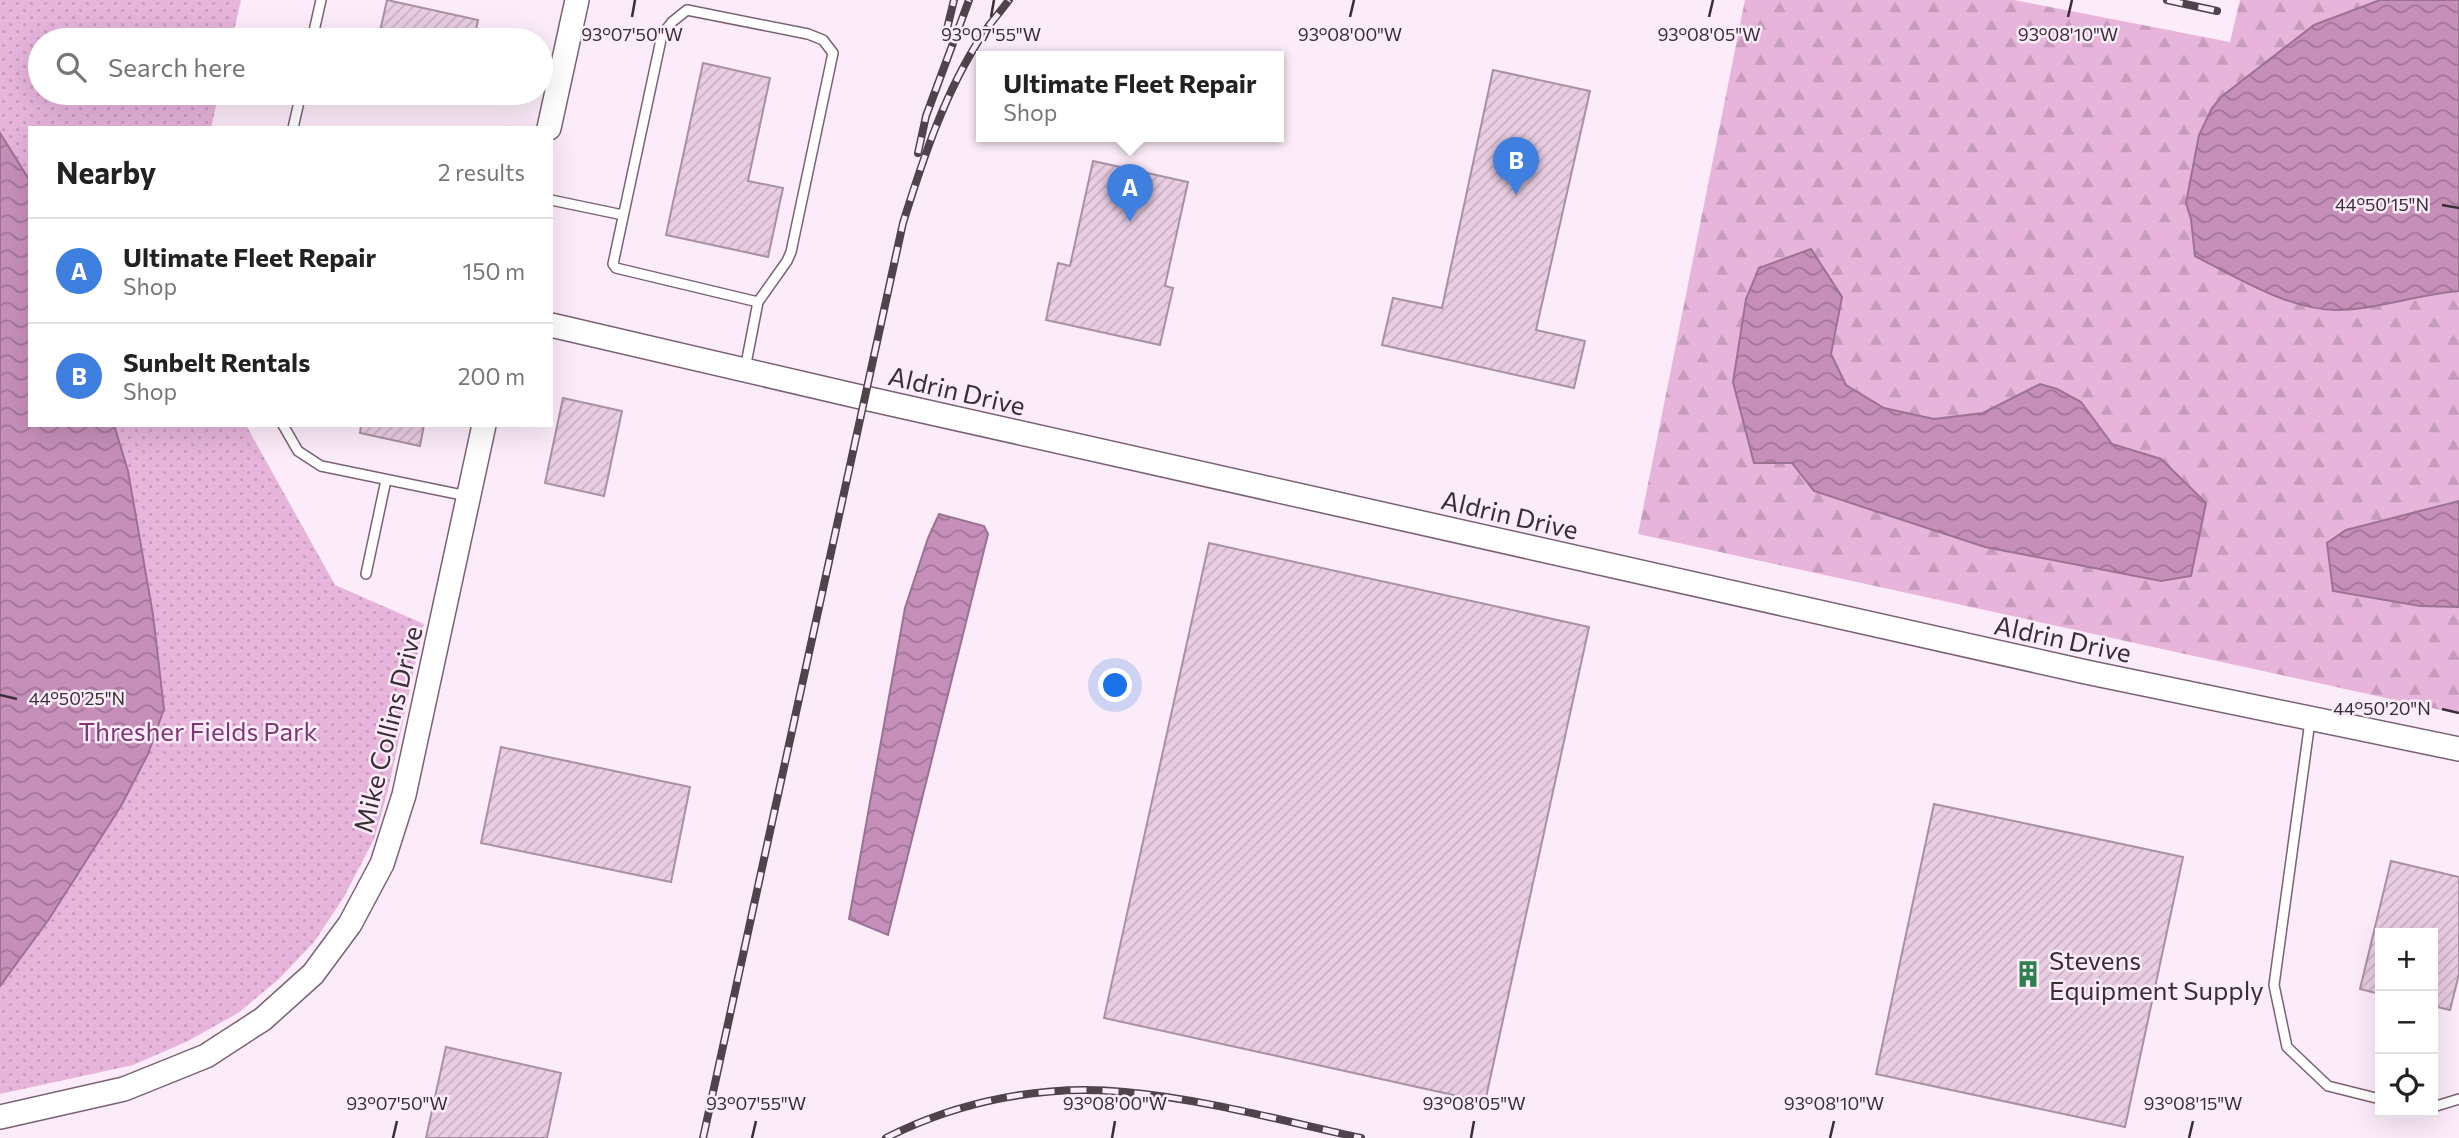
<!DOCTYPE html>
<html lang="en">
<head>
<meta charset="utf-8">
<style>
	:root { --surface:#fff; --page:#f6f6f6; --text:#222; --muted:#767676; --line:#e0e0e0; --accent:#0f766e }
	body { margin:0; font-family:Commissioner,sans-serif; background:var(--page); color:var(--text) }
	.controls { position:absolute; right:21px; bottom:21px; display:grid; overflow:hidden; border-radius:0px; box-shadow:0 7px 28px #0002 }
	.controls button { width:63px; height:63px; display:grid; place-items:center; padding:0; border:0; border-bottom:2px solid var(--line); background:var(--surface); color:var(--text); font:35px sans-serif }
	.you { position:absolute; left:1116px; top:686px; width:24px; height:24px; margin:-18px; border:5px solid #fff; border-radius:50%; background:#1a73e8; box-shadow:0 0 0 10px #1a73e833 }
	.badge { display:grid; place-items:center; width:46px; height:46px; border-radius:50%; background:var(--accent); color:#fff; font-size:23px; font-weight:700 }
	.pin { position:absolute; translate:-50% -58px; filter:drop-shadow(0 2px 4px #0008) }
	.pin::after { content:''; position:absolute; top:37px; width:24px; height:21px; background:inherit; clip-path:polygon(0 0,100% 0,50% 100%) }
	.popup { position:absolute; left:976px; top:51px; width:308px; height:91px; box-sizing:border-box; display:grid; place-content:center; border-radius:0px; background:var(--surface); filter:drop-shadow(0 2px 5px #0005); font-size:23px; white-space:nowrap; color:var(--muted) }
	.popup b { font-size:26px; color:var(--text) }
	.popup::after { content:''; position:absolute; left:50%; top:100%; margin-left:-14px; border:14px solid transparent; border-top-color:var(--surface) }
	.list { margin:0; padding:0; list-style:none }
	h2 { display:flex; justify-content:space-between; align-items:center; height:91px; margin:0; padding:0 28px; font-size:30px }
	h2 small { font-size:23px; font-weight:400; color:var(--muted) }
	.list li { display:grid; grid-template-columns:46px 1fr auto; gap:21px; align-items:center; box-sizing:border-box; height:105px; padding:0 28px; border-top:2px solid var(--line) }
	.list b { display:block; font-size:26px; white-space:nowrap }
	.list p { margin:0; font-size:23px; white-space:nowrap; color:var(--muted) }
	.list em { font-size:23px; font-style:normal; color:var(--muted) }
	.icon { flex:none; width:38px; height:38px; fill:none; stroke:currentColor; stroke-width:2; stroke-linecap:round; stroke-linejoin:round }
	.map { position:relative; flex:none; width:2459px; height:1138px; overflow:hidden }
	.search { position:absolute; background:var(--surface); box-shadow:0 7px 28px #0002; left:28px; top:28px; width:525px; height:77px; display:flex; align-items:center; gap:18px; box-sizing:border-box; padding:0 24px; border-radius:38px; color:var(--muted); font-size:26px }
	.panel { position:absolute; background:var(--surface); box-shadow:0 7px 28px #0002; left:28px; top:126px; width:525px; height:301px; border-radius:0px }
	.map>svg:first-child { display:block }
	.grass { fill:url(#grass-dots) }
	.forest { fill:url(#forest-firs); fill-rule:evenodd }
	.water { fill:url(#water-waves); stroke:#9c7292; stroke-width:2 }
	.building { fill:url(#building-hatch); stroke:#a990a3; stroke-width:2 }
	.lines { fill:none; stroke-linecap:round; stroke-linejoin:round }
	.service-casing { stroke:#7a6174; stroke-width:12 }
	.tertiary-casing { stroke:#7a6174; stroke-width:26 }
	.service { stroke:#fff; stroke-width:9 }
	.tertiary { stroke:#fff; stroke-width:23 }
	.rail-casing { stroke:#4f434c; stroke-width:8 }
	.rail { stroke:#fcebf8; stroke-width:5; stroke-dasharray:16; stroke-linecap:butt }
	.ticks { fill:none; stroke:#392e36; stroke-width:2.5 }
	.labels { text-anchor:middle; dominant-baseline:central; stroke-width:5; stroke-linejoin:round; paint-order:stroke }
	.street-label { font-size:26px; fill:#392e36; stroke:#fcebf8 }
	.park-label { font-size:26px; fill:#7c3971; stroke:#fcebf8 }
	.poi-label { font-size:26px; fill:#392e36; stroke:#fcebf8; text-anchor:start }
	.ticks-label { font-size:18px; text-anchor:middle; fill:#392e36; stroke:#fcebf8; stroke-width:5; stroke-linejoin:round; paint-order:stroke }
</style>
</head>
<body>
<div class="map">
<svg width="2459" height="1138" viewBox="0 0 2459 1138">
	<defs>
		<pattern id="grass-dots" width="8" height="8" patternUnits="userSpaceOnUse" patternTransform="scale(1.75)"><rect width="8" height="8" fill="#e7b4dc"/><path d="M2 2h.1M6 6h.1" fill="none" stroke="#c79bbd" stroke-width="1.8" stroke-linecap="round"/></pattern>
		<pattern id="forest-firs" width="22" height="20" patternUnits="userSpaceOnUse" patternTransform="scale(1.75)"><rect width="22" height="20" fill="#e7b4dc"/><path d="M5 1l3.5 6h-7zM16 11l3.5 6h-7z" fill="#c79bbd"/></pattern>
		<pattern id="water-waves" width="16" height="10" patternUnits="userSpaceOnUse" patternTransform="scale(1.75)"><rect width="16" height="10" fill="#c68fba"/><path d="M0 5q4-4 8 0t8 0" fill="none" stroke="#a27598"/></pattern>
		<pattern id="building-hatch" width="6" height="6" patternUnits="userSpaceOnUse" patternTransform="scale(1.75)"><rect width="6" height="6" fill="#e9cde2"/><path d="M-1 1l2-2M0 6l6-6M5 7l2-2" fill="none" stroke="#c9b0c2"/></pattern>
	</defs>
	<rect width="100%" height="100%" fill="#fcebf8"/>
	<path class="grass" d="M 0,0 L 241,0 L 232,40 L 40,40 L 40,93 L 219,93 L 211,128 L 30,128 L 30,425 L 246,425 L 335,585 L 424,624 L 388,790 L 374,839 L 344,897 L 314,942 L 279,979 L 238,1013 L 188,1041 L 133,1065 L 0,1094 Z"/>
	<path class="forest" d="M 1745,0 L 2014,0 L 2230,42 L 2240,0 L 2380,0 L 2314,25 L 2186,203 L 2191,219 L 2195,256 C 2236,277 2288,310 2336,310 C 2377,310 2418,294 2459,291 L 2459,501 L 2346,530 L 2333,591 L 2420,606 L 2459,607 L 2459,714 L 1638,534 ZM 1842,297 L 1831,354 L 1846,385 L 1884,408 L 1934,419 L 1983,413 L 2040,384 L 2057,389 L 2081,402 L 2112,444 L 2161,459 L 2161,581 L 1985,547 L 1814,491 L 1733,382 L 1746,299 Z"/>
	<g class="water">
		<path d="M 2380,0 L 2459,0 L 2459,291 C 2418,294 2377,310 2336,310 C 2290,310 2235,277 2195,256 L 2191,219 L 2186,203 L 2199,135 L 2212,108 L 2221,97 L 2314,25 Z"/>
		<path d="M 0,133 L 30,181 L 30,425 L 114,425 L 128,471 L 153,615 L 164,709 L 148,754 L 121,806 L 49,919 L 0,986 Z"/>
		<path d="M 1811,249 L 1842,297 L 1831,354 L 1846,385 L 1884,408 L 1934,419 L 1983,413 L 2040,384 L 2057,389 L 2081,402 L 2112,444 L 2161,459 L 2206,503 L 2191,576 L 2161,581 L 1985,547 L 1814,491 L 1792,463 L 1754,463 L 1733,382 L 1746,299 L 1759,268 Z"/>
		<path d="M 2459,501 L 2459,607 L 2420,606 L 2333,591 L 2327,543 L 2346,530 Z"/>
		<path d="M 939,514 L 984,526 L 988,534 L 888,935 L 849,919 L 905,608 L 928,538 Z"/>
	</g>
	<g class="building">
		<path d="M 387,0 L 478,20 L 474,40 L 378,40 Z"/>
		<path d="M 703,63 L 770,78 L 748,181 L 783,188 L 768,257 L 666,235 Z"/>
		<path d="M 1493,70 L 1590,91 L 1536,330 L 1585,341 L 1574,388 L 1382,345 L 1393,298 L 1442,308 Z"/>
		<path d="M 1093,161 L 1188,182 L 1165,286 L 1173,288 L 1160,345 L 1046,320 L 1058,263 L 1070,266 Z"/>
		<path d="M 563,398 L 622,411 L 604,496 L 545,483 Z"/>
		<path d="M 361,425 L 424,425 L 420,446 L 360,433 Z"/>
		<path d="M 1209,543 L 1589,627 L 1485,1102 L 1104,1018 Z"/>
		<path d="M 501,747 L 690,787 L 671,882 L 481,843 Z"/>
		<path d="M 1934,804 L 2183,857 L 2125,1127 L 1876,1074 Z"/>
		<path d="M 2391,861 L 2459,877 L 2459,974 L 2450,1010 L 2433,1006 L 2433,933 L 2378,933 L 2380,933 L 2380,994 L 2360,989 Z"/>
		<path d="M 446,1047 L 561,1073 L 547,1138 L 426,1138 Z"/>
	</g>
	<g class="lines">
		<defs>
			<g id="service">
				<path d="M 312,40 L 321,0"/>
				<path d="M 293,128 L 301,93"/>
				<path d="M 551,200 L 623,215"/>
				<path d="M 745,369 L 758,302 L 787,261 L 791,252 L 833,53 L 823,40 L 808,34 L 687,10 L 672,22 L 662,35 L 613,264 L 616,268 L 758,302"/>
				<path d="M 283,425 L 298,451 L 321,466 L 467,496"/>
				<path d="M 366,574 L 386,480"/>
				<path d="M 2310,721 L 2274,985 L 2287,1047 L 2328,1086 L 2380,1099"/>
				<path d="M 2433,1107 L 2459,1099"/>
			</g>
			<g id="tertiary">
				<path d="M 549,128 L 577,0"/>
				<path d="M 551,325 L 865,398 L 2086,672 L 2459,749"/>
				<path d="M 0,1117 L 124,1089 L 206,1056 L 263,1019 L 313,974 L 350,924 L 382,864 L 404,795 L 484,425"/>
			</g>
		</defs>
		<use href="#service" class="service-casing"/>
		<use href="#tertiary" class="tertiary-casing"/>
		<use href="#service" class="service"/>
		<use href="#tertiary" class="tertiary"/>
		<defs>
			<g id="rail">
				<path d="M 2167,0 L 2217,11"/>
				<path d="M 945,37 L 954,0"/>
				<path d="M 918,153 L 926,116 L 969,0"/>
				<path d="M 703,1138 L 903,223 C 923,159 945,91 983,34 C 991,22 1001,11 1009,0"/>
				<path d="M 886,1138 C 958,1101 1044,1084 1125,1092 C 1204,1099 1283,1121 1361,1138"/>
			</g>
		</defs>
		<use href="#rail" class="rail-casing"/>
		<use href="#rail" class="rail"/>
	</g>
	<path class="ticks" d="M 632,17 L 635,0M 991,17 L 994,0M 1350,17 L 1354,0M 1709,17 L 1713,0M 2068,17 L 2072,0M 2442,205 L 2459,208M 0,695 L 17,699M 2442,709 L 2459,713M 393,1138 L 397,1121M 752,1138 L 756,1121M 1112,1138 L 1115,1121M 1471,1138 L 1474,1121M 1830,1138 L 1834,1121M 2189,1138 L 2193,1121"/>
	<defs>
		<symbol id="building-bare" viewBox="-9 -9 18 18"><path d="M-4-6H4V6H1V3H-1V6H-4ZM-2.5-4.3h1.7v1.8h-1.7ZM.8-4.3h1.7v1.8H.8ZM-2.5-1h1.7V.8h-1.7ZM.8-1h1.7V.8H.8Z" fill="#2f7f50" stroke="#fcebf8" stroke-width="2.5" paint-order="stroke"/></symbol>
	</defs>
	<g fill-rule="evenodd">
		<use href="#building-bare" x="2009" y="955" width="38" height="38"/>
	</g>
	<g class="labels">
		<g class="street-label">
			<text transform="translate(957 390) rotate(13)">Aldrin Drive</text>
			<text transform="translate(1510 514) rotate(13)">Aldrin Drive</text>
			<text transform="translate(2063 638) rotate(12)">Aldrin Drive</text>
			<text transform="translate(387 729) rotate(-76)">Mike Collins Drive</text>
		</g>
		<g class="park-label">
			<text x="198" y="730">Thresher Fields Park</text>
		</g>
		<g class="poi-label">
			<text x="2049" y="959">Stevens<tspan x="2049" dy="30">Equipment Supply</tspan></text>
		</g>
	</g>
	<g class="ticks-label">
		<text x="632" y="41">93°07'50"W</text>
		<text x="991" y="41">93°07'55"W</text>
		<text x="1350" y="41">93°08'00"W</text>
		<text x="1709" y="41">93°08'05"W</text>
		<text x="2068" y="41">93°08'10"W</text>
		<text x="2382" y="211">44°50'15"N</text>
		<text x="77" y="705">44°50'25"N</text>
		<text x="2382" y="715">44°50'20"N</text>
		<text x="397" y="1110">93°07'50"W</text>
		<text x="756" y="1110">93°07'55"W</text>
		<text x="1115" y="1110">93°08'00"W</text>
		<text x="1474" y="1110">93°08'05"W</text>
		<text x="1834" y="1110">93°08'10"W</text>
		<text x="2193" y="1110">93°08'15"W</text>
	</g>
</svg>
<div class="controls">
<button>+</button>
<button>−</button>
<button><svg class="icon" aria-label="locate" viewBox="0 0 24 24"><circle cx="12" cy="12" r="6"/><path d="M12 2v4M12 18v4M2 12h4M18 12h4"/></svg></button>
</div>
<div class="you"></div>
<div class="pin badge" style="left:1130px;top:222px;background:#3f7fe0">A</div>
<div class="popup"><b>Ultimate Fleet Repair</b>Shop</div>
<div class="pin badge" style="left:1516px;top:195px;background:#3f7fe0">B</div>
<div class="search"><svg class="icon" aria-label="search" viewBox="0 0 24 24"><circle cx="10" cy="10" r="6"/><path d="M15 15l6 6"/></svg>Search here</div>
<section class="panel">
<h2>Nearby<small>2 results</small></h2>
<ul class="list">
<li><span class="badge" style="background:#3f7fe0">A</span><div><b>Ultimate Fleet Repair</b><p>Shop</p></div><em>150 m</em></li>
<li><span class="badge" style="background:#3f7fe0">B</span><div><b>Sunbelt Rentals</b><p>Shop</p></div><em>200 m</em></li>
</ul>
</section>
</div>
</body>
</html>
